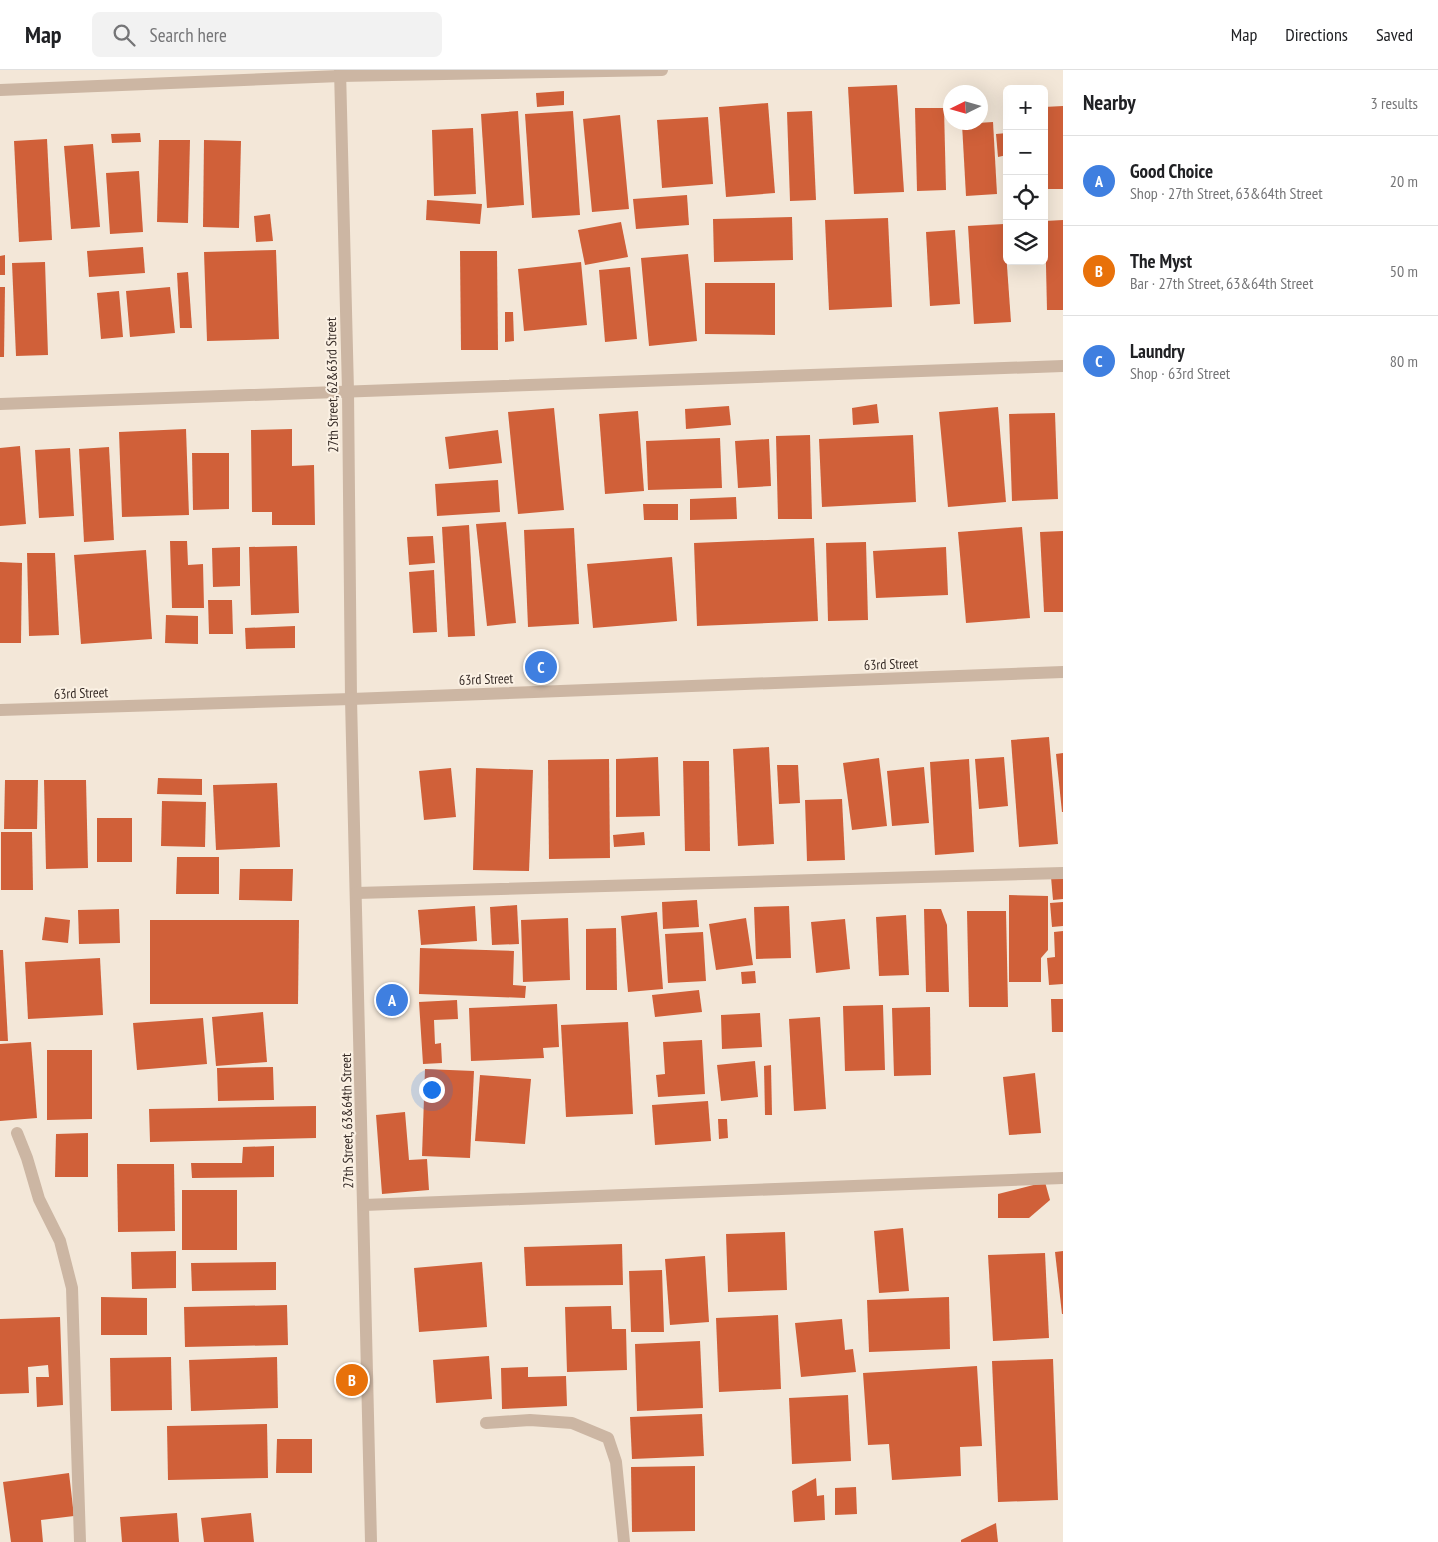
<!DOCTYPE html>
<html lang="en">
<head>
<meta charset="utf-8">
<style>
	:root { --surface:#fff; --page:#f2f2f2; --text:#202124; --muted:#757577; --line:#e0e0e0; --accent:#18555b }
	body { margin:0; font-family:"PT Sans Narrow",sans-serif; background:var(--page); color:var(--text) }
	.controls { position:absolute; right:15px; top:15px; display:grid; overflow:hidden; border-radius:8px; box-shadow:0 5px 20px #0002 }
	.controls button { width:45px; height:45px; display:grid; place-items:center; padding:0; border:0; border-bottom:1px solid var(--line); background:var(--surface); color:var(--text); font:25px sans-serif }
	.compass { position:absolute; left:943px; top:15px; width:45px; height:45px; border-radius:50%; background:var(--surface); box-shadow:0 5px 20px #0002; rotate:265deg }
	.you { position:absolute; left:431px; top:1019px; width:18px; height:18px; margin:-12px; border:4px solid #fff; border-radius:50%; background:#1a73e8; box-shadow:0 0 0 8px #1a73e833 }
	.badge { display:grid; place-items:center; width:32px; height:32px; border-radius:50%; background:var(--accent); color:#fff; font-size:16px; font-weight:700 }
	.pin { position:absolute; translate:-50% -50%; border:2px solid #fff; box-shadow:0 1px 5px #0006 }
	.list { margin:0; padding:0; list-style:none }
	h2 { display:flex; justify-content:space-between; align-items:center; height:65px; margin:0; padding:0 20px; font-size:21px }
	h2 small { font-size:16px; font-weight:400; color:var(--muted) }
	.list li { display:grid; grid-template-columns:32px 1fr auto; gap:15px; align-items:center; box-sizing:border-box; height:90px; padding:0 20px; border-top:1px solid var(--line) }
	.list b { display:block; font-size:19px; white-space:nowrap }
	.list p { margin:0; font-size:16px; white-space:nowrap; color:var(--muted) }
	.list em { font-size:16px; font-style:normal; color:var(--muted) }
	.icon { flex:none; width:28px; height:28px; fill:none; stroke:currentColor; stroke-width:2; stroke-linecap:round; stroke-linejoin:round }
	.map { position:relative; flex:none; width:1063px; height:1472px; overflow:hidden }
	header { display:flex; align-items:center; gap:30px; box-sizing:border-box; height:70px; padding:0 25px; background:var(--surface); border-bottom:1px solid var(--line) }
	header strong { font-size:24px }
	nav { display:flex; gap:28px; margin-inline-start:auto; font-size:18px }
	.search { width:350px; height:45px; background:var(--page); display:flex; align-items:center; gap:12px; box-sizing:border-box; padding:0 18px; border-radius:8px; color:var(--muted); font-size:19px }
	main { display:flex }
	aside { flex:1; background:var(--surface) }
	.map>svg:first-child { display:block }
	.building { fill:#d06039 }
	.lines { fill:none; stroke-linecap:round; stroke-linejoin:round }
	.service { stroke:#ccb6a3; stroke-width:12 }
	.minor { stroke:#ccb6a3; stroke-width:12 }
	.labels { text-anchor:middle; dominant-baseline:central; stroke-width:4; stroke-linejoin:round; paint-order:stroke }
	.street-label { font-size:14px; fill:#362b26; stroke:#fbf1e4 }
</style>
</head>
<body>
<header>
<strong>Map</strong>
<div class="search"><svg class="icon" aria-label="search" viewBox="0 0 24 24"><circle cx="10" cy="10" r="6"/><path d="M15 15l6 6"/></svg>Search here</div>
<nav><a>Map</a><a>Directions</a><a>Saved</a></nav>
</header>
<main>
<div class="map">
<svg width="1063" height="1472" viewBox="0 0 1063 1472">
	<rect width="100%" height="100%" fill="#f3e7d8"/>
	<g class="building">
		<path d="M 897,15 L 904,122 L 854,124 L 848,17 Z"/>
		<path d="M 564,21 L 564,35 L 537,37 L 536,23 Z"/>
		<path d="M 768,33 L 775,123 L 726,127 L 719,37 Z"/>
		<path d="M 1063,36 L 1063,119 L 1044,119 L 1044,37 Z"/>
		<path d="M 915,38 L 944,38 L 946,120 L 917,121 Z"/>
		<path d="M 518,41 L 524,135 L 487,138 L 481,44 Z"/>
		<path d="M 573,41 L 580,145 L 532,148 L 525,44 Z"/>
		<path d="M 812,41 L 816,130 L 790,131 L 787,42 Z"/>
		<path d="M 620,45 L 629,139 L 592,142 L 583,49 Z"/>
		<path d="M 708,47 L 713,114 L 662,118 L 657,50 Z"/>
		<path d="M 993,52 L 997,124 L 966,126 L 962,54 Z"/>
		<path d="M 473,58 L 476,124 L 434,126 L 432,60 Z"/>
		<path d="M 140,63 L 141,72 L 112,73 L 111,64 Z"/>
		<path d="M 1007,63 L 1007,85 L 998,87 L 996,64 Z"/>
		<path d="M 47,69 L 52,170 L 19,172 L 14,71 Z"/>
		<path d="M 159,70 L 190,70 L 188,153 L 157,152 Z"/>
		<path d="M 204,70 L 241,71 L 239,158 L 203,157 Z"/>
		<path d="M 93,74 L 100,157 L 71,159 L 64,76 Z"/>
		<path d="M 139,101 L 143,162 L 110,164 L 106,103 Z"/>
		<path d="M 687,125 L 689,155 L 636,159 L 633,129 Z"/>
		<path d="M 427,130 L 482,134 L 480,154 L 426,150 Z"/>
		<path d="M 270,144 L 273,171 L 256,172 L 254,146 Z"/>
		<path d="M 792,147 L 793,190 L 714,192 L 713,149 Z"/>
		<path d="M 888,148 L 892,237 L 829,240 L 825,150 Z"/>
		<path d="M 1063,150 L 1063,240 L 1047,240 L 1045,151 Z"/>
		<path d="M 621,152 L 628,187 L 585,195 L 578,160 Z"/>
		<path d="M 1004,154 L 1011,252 L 974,254 L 968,156 Z"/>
		<path d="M 955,160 L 960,234 L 930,236 L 926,162 Z"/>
		<path d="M 143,177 L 145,203 L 89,207 L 87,181 Z"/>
		<path d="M 276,180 L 279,269 L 207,271 L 204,182 Z"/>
		<path d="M 460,181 L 497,181 L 498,280 L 461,280 Z"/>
		<path d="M 688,184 L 697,271 L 649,276 L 641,188 Z"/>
		<path d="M 5,185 L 5,205 L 0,205 L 0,186 Z"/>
		<path d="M 45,192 L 48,285 L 16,286 L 12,193 Z"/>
		<path d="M 581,192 L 587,255 L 524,261 L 518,199 Z"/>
		<path d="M 630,197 L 637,269 L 605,272 L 599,200 Z"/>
		<path d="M 188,202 L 192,258 L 180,258 L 177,203 Z"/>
		<path d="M 705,213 L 775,213 L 775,265 L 705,264 Z"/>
		<path d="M 0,217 L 5,217 L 4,287 L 0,287 Z"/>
		<path d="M 170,217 L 175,263 L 130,267 L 126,221 Z"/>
		<path d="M 119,221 L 123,267 L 101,269 L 97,223 Z"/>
		<path d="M 505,242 L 513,242 L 514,271 L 505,272 Z"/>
		<path d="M 877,334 L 879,353 L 853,355 L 852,338 Z"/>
		<path d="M 729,336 L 731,355 L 686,359 L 685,339 Z"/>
		<path d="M 998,337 L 1006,432 L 948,437 L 939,342 Z"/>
		<path d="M 554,338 L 564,440 L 518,444 L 508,342 Z"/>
		<path d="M 638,341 L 644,421 L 605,424 L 599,344 Z"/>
		<path d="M 1055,343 L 1058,429 L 1012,431 L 1009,344 Z"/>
		<path d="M 186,359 L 189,445 L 122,447 L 119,362 Z"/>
		<path d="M 292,359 L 292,396 L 314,395 L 315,455 L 272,455 L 272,442 L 252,442 L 251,360 Z"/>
		<path d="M 498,360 L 502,393 L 449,399 L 445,367 Z"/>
		<path d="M 810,365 L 812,449 L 778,449 L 776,366 Z"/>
		<path d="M 913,365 L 916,432 L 822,437 L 819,369 Z"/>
		<path d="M 720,368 L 722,418 L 648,420 L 646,371 Z"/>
		<path d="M 769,369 L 771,416 L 738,418 L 735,371 Z"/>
		<path d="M 20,376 L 26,454 L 0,456 L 0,378 Z"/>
		<path d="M 109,377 L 114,470 L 84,472 L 79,379 Z"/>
		<path d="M 70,378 L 74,446 L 39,448 L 35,380 Z"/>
		<path d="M 192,383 L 229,383 L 229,439 L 193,440 Z"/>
		<path d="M 498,410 L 500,442 L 437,446 L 435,414 Z"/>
		<path d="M 736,427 L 737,449 L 690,450 L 690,429 Z"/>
		<path d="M 643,434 L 678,434 L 678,450 L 644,450 Z"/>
		<path d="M 506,452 L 516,553 L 487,556 L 476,454 Z"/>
		<path d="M 469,455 L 475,566 L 448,567 L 442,457 Z"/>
		<path d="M 1022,457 L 1030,548 L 966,553 L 958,462 Z"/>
		<path d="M 574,458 L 579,554 L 528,557 L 524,460 Z"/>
		<path d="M 1063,461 L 1063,542 L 1044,542 L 1040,462 Z"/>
		<path d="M 433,466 L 435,493 L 409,495 L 407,467 Z"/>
		<path d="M 814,468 L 818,551 L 697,556 L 694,473 Z"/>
		<path d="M 170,471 L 187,471 L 188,495 L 203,494 L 204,538 L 172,538 Z"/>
		<path d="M 866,472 L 868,550 L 828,551 L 826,473 Z"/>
		<path d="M 297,476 L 299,543 L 251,545 L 249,477 Z"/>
		<path d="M 240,477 L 240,516 L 213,517 L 212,478 Z"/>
		<path d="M 946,477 L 948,525 L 876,528 L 873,481 Z"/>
		<path d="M 146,480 L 152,569 L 81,574 L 74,485 Z"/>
		<path d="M 27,483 L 55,483 L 59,565 L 29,566 Z"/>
		<path d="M 672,487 L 677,551 L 593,558 L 587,494 Z"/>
		<path d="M 0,492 L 22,493 L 21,573 L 0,573 Z"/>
		<path d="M 434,500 L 437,562 L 413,563 L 409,502 Z"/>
		<path d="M 208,530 L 232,530 L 233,564 L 209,564 Z"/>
		<path d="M 166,545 L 198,546 L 198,574 L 165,573 Z"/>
		<path d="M 295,556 L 295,578 L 246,579 L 245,558 Z"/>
		<path d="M 1049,667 L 1058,774 L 1019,777 L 1011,670 Z"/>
		<path d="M 769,677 L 774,774 L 738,776 L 733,679 Z"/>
		<path d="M 1063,683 L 1063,742 L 1062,742 L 1056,684 Z"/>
		<path d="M 658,687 L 660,746 L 616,747 L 616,689 Z"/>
		<path d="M 1004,687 L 1008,736 L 979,739 L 975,689 Z"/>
		<path d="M 879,688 L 887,756 L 852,760 L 843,693 Z"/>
		<path d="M 609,689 L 610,788 L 549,789 L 548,690 Z"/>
		<path d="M 969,689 L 974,782 L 935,785 L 930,692 Z"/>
		<path d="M 683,691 L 709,691 L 710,781 L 685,781 Z"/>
		<path d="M 777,695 L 798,695 L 800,733 L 779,734 Z"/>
		<path d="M 924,697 L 929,753 L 892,756 L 887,701 Z"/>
		<path d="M 451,698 L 456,747 L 424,750 L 419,701 Z"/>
		<path d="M 476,698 L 533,700 L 529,801 L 473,800 Z"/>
		<path d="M 158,708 L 202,709 L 202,725 L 157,724 Z"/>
		<path d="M 5,710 L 38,710 L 37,759 L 4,759 Z"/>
		<path d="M 44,710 L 86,710 L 88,798 L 46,799 Z"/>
		<path d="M 277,713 L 280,777 L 216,780 L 213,715 Z"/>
		<path d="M 842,729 L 845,790 L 807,791 L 805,730 Z"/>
		<path d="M 162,731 L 206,732 L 205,777 L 161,776 Z"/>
		<rect x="97" y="748" width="35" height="44"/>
		<path d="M 1,762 L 32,762 L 33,820 L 1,820 Z"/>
		<path d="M 644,762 L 645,775 L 614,777 L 613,765 Z"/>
		<path d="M 177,787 L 219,787 L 219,824 L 176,824 Z"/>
		<path d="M 240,799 L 293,799 L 292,831 L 239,830 Z"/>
		<path d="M 1063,806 L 1063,829 L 1053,830 L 1051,807 Z"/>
		<path d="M 1009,825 L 1048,826 L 1048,880 L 1041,888 L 1041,912 L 1009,912 Z"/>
		<path d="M 697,830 L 699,857 L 663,859 L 662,832 Z"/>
		<path d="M 1063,832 L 1063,856 L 1052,857 L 1050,833 Z"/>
		<path d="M 517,835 L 519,874 L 492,875 L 490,837 Z"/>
		<path d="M 475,836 L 477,871 L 421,875 L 418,840 Z"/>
		<path d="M 789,836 L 791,888 L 756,889 L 754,837 Z"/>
		<path d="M 119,839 L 120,873 L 79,874 L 78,840 Z"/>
		<path d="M 924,839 L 941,839 L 947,855 L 949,922 L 926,922 Z"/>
		<path d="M 967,841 L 1006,841 L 1008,937 L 969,937 Z"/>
		<path d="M 657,842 L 663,919 L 628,922 L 621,846 Z"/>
		<path d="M 906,845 L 909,905 L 879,906 L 876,847 Z"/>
		<path d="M 45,847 L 70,850 L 68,873 L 42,870 Z"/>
		<path d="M 568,848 L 570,910 L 523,912 L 521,850 Z"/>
		<path d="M 746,848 L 753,895 L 716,900 L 709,854 Z"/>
		<path d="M 845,849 L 850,899 L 816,903 L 811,852 Z"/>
		<path d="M 150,850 L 299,850 L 298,934 L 150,934 Z"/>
		<path d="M 616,858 L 617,920 L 586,920 L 586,859 Z"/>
		<path d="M 1063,861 L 1063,914 L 1049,915 L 1047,888 L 1055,887 L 1054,862 Z"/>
		<path d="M 703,862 L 706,911 L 668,913 L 665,864 Z"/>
		<path d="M 420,878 L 514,881 L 513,915 L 526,916 L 525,928 L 419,924 Z"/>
		<path d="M 0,880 L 3,880 L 8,971 L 0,971 Z"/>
		<path d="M 100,888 L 103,945 L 28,949 L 25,892 Z"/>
		<path d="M 755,901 L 756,913 L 742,914 L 741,902 Z"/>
		<path d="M 699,920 L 702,942 L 655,947 L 652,925 Z"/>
		<path d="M 1051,929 L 1063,929 L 1063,962 L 1052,962 Z"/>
		<path d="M 457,930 L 458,949 L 434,950 L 435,974 L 441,973 L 442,993 L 423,994 L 419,932 Z"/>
		<path d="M 557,934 L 559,977 L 543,978 L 544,988 L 471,991 L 469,938 Z"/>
		<path d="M 883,935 L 885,1000 L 845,1001 L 843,936 Z"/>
		<path d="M 930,937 L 931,1005 L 894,1006 L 892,938 Z"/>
		<path d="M 263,942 L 267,992 L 216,996 L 212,947 Z"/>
		<path d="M 760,943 L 762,977 L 722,979 L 721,945 Z"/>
		<path d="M 820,947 L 826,1039 L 794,1041 L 789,949 Z"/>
		<path d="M 203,948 L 207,994 L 137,1000 L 133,953 Z"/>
		<path d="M 628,952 L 633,1044 L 566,1047 L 561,955 Z"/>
		<path d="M 702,970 L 705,1024 L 658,1027 L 656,1005 L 665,1004 L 663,972 Z"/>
		<path d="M 31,972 L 37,1048 L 0,1051 L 0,974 Z"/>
		<path d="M 47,980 L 92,980 L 92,1049 L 47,1050 Z"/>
		<path d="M 755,991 L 758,1027 L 721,1031 L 717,995 Z"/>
		<path d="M 771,995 L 772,1045 L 765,1045 L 764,996 Z"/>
		<path d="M 273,997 L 274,1030 L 218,1031 L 217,998 Z"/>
		<path d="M 425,999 L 474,1001 L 470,1088 L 422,1086 Z"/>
		<path d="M 1035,1003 L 1041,1063 L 1009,1065 L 1003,1007 Z"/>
		<path d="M 480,1005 L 531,1009 L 525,1074 L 475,1071 Z"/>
		<path d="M 708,1031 L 711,1071 L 655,1075 L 652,1035 Z"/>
		<path d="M 316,1036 L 316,1068 L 150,1072 L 149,1039 Z"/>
		<path d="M 405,1042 L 409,1090 L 427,1089 L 429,1120 L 382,1124 L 376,1045 Z"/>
		<path d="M 718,1049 L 727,1049 L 728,1068 L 719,1069 Z"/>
		<path d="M 88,1063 L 88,1107 L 55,1107 L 56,1064 Z"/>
		<path d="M 274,1076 L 274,1107 L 192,1108 L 191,1093 L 242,1093 L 243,1077 Z"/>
		<path d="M 117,1094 L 174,1094 L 175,1161 L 118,1162 Z"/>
		<path d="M 1045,1112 L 1050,1130 L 1029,1148 L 998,1148 L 998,1124 Z"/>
		<rect x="182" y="1120" width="55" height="60"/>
		<path d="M 903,1158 L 909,1221 L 879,1223 L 874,1161 Z"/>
		<path d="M 785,1162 L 787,1220 L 728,1222 L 726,1164 Z"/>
		<path d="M 622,1174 L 623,1215 L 526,1216 L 524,1177 Z"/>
		<path d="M 176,1181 L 176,1218 L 132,1219 L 131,1182 Z"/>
		<path d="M 1063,1181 L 1063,1244 L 1062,1244 L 1055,1182 Z"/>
		<path d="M 1045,1183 L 1049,1268 L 993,1271 L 988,1185 Z"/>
		<path d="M 705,1186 L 709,1252 L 670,1255 L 665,1189 Z"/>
		<path d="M 276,1192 L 276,1220 L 192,1221 L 191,1193 Z"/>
		<path d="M 482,1192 L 487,1257 L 419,1262 L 414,1198 Z"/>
		<path d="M 662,1200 L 664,1262 L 631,1262 L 629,1201 Z"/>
		<path d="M 101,1227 L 147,1228 L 147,1265 L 101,1265 Z"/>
		<path d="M 949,1227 L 950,1279 L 869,1282 L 867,1230 Z"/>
		<path d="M 287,1235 L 288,1275 L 185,1277 L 184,1237 Z"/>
		<path d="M 611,1236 L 612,1259 L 626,1259 L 627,1300 L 567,1302 L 565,1237 Z"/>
		<path d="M 778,1245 L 781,1319 L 719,1322 L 716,1248 Z"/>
		<path d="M 60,1247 L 63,1335 L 37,1337 L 36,1307 L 49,1307 L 48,1295 L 28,1297 L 29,1323 L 0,1324 L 0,1249 Z"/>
		<path d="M 842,1249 L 845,1280 L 853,1279 L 856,1302 L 801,1307 L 795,1253 Z"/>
		<path d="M 700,1271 L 703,1338 L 637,1341 L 635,1274 Z"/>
		<path d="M 489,1286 L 492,1329 L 436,1333 L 433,1290 Z"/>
		<path d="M 171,1287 L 172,1340 L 111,1341 L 110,1288 Z"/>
		<path d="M 277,1287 L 278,1338 L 191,1341 L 189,1290 Z"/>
		<path d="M 1053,1289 L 1058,1430 L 998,1432 L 992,1291 Z"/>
		<path d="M 977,1296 L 982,1376 L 960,1377 L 961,1406 L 892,1410 L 889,1374 L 868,1375 L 863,1303 Z"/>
		<path d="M 528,1297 L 528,1307 L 566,1306 L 567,1336 L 502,1339 L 501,1298 Z"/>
		<path d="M 848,1325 L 851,1391 L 792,1394 L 789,1328 Z"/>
		<path d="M 702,1344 L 704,1386 L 632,1389 L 630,1347 Z"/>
		<path d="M 267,1354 L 268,1408 L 168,1410 L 167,1356 Z"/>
		<path d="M 277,1369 L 312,1369 L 312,1403 L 276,1403 Z"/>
		<path d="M 695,1396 L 695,1461 L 632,1462 L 631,1397 Z"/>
		<path d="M 69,1403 L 74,1446 L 41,1450 L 43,1472 L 11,1472 L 3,1412 Z"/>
		<path d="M 816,1408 L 817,1426 L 824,1425 L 825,1450 L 794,1452 L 792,1421 Z"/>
		<path d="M 856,1417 L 857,1444 L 835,1445 L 835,1418 Z"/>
		<path d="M 177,1443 L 179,1472 L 122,1472 L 120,1447 Z"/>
		<path d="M 251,1443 L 254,1472 L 204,1472 L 201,1448 Z"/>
		<path d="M 996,1453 L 998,1472 L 961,1472 L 961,1470 Z"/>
	</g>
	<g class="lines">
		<g class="service">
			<path d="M 17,1063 L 27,1088 L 39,1129 L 60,1171 L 72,1218 L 80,1472"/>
			<path d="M 486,1353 L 530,1350 L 572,1353 L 608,1368 L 616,1392 L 624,1472"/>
		</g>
		<g class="minor">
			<path d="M 340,0 L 348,321 L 351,629 L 371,1472"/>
			<path d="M 0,20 L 340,6 L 662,0"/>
			<path d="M 0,334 L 1063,296"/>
			<path d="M 0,640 L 351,629 L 1063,602"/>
			<path d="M 356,823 L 1063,803"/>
			<path d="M 364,1135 L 1063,1108"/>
		</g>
	</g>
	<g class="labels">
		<g class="street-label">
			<text transform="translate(332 315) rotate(-91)">27th Street, 62&amp;63rd Street</text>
			<text transform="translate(891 594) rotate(-2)">63rd Street</text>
			<text transform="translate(486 609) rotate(-2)">63rd Street</text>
			<text transform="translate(81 623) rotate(-2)">63rd Street</text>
			<text transform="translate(347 1051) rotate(-91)">27th Street, 63&amp;64th Street</text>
		</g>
	</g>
</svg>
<div class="controls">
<button>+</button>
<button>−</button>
<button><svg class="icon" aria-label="locate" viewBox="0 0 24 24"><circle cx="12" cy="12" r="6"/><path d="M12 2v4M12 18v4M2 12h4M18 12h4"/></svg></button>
<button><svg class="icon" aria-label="layers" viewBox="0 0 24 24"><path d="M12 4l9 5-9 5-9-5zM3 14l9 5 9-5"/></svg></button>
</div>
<svg class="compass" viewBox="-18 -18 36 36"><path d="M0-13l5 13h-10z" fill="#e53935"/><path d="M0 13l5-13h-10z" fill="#757577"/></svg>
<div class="you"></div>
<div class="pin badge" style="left:392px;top:930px;background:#3f7fe0">A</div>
<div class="pin badge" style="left:352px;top:1310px;background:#e8710a">B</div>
<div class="pin badge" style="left:541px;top:597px;background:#3f7fe0">C</div>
</div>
<aside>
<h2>Nearby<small>3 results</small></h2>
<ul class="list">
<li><span class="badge" style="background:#3f7fe0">A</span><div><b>Good Choice</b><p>Shop · 27th Street, 63&amp;64th Street</p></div><em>20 m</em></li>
<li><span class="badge" style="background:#e8710a">B</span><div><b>The Myst</b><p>Bar · 27th Street, 63&amp;64th Street</p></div><em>50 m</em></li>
<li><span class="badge" style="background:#3f7fe0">C</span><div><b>Laundry</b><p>Shop · 63rd Street</p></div><em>80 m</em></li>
</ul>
</aside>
</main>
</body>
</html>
